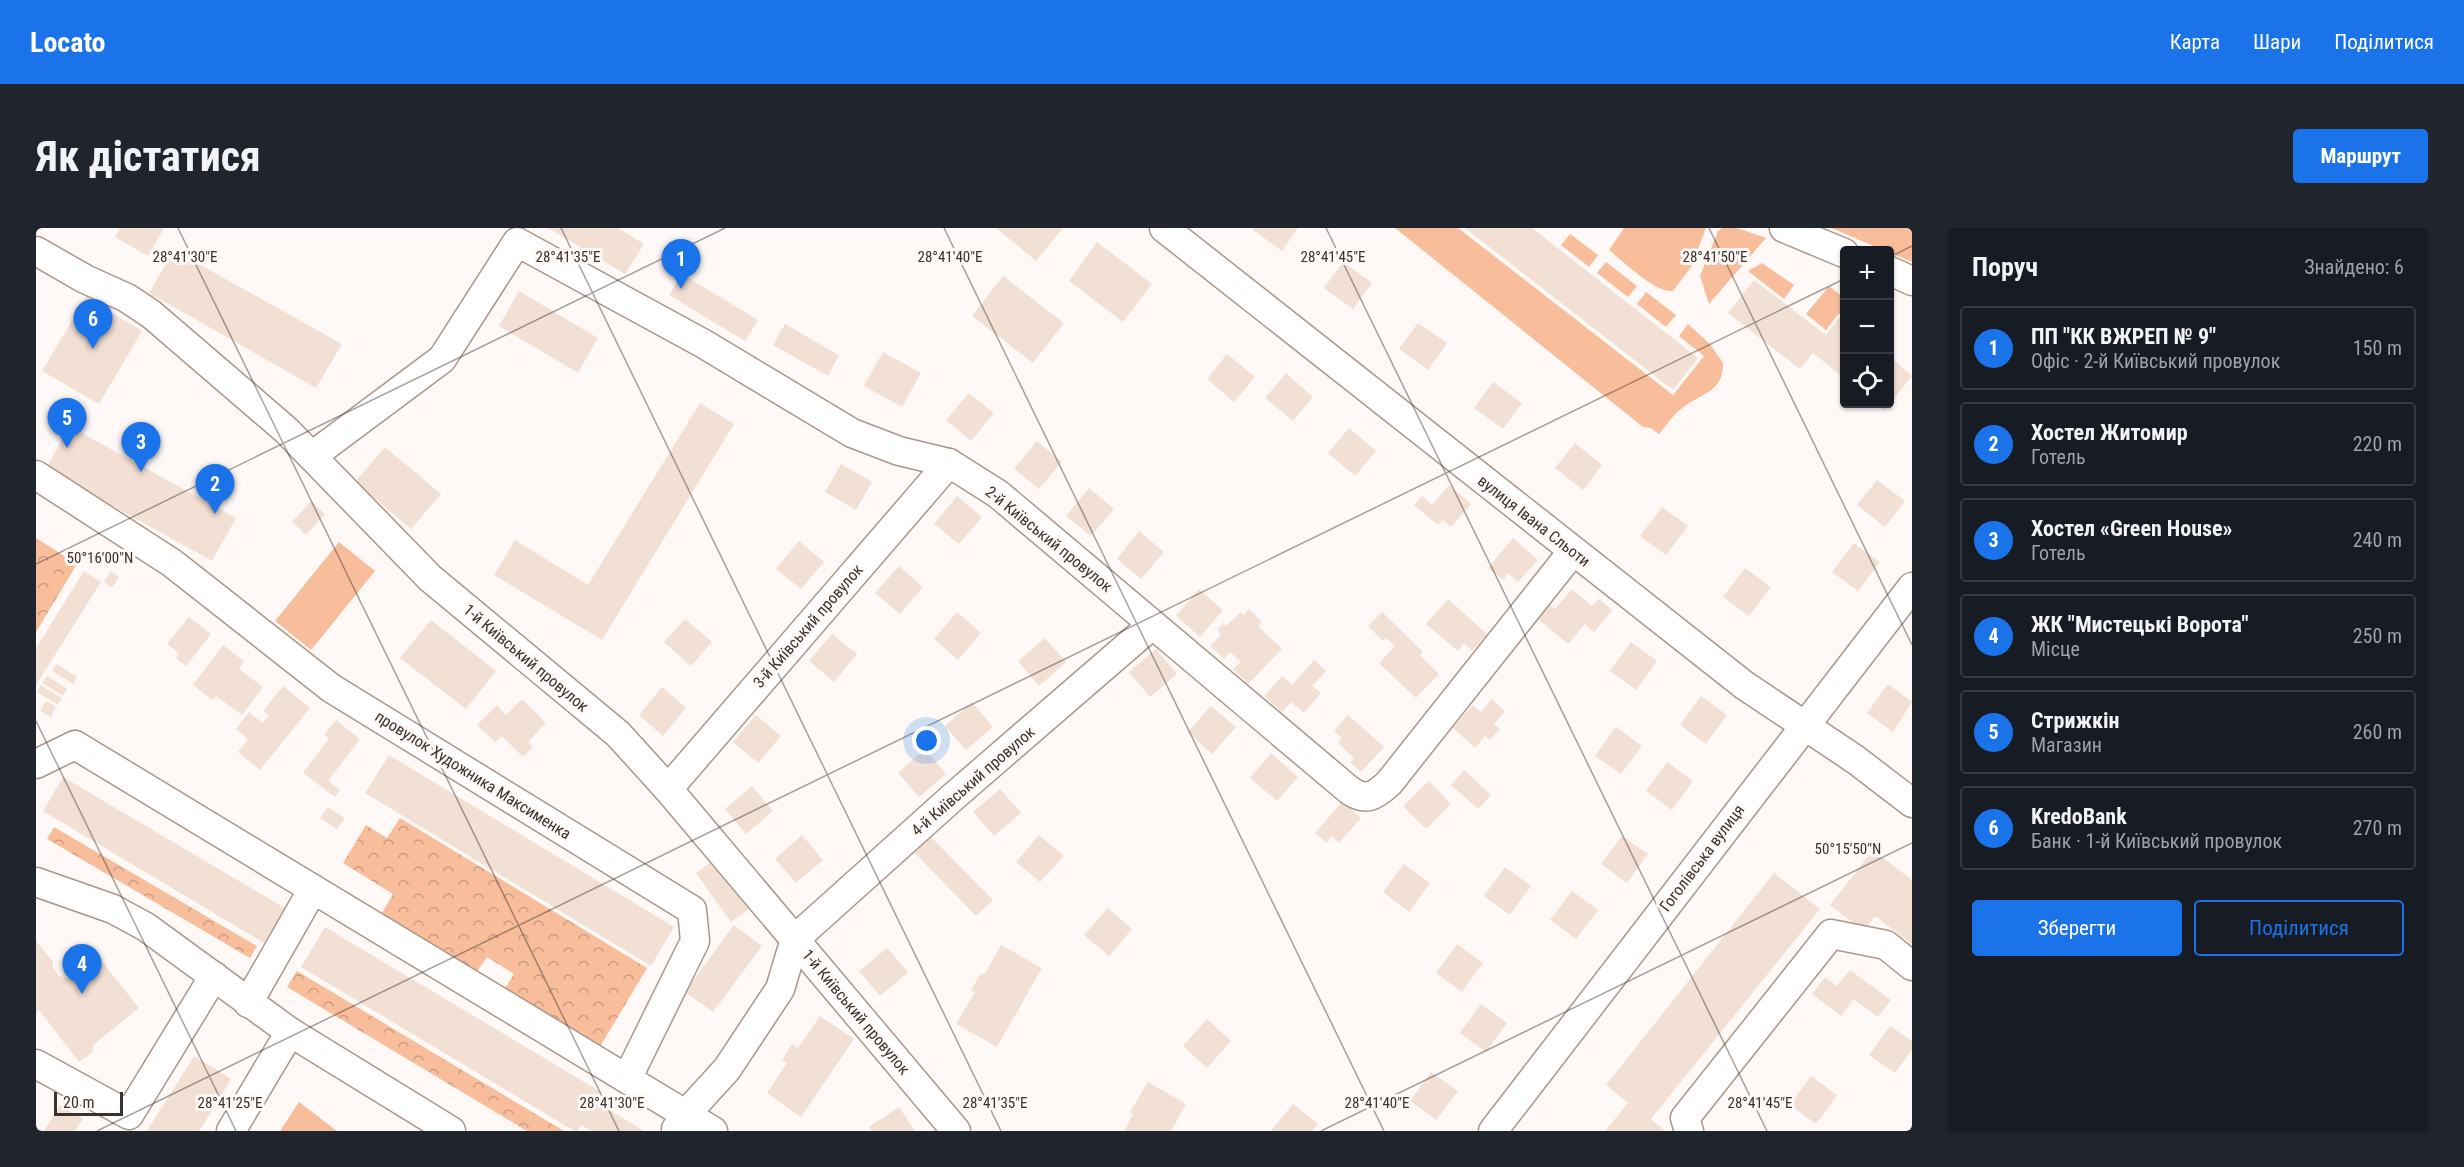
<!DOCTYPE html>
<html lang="uk">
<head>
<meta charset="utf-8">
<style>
	:root { --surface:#171b24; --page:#20242c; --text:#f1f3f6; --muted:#9ea1a6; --line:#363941; --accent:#1a73e8 }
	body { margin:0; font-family:"Roboto Condensed",sans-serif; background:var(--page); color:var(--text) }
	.controls { position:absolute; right:18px; top:18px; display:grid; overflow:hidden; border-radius:6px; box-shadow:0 2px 4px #0004 }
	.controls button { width:54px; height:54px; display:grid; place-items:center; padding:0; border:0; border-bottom:2px solid var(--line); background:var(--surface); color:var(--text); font:30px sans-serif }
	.scale { position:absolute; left:18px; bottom:15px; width:69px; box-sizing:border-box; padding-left:6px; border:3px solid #3b322d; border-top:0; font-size:16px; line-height:21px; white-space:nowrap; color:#3b322d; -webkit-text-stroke:4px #fef9f6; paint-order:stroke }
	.you { position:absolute; left:891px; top:513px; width:21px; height:21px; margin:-15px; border:4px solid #fff; border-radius:50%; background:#1a73e8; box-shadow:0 0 0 9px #1a73e833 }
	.badge { display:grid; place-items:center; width:39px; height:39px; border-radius:50%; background:var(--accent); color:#fff; font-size:20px; font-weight:700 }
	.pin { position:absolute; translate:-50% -50px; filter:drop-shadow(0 2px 3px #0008) }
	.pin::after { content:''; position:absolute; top:32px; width:21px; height:18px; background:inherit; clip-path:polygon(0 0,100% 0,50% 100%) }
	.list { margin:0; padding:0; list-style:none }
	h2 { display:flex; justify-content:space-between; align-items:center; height:78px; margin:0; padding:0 24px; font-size:26px }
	h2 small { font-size:20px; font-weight:400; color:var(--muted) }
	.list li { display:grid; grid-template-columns:39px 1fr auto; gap:18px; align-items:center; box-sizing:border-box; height:84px; margin:0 12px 12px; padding:0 12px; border:2px solid var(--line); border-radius:6px }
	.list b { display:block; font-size:22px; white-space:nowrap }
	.list p { margin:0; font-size:20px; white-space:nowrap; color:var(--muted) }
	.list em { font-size:20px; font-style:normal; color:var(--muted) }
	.actions { display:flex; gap:12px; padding:18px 24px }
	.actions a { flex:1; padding:14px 0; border:2px solid var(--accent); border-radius:6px; text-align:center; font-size:21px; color:var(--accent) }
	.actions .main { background:var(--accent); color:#fff }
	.icon { flex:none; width:33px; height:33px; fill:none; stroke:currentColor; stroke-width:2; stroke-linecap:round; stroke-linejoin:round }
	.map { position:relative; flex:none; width:1876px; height:903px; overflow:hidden; border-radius:6px }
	header { display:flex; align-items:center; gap:36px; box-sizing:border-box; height:84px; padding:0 30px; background:var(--accent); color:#fff }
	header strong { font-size:28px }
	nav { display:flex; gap:33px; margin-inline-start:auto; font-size:21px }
	.intro { display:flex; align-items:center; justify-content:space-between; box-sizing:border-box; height:144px; padding:0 36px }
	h1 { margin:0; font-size:42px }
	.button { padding:15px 27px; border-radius:6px; background:var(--accent); color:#fff; font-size:21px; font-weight:700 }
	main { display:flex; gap:36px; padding:0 36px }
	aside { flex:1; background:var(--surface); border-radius:6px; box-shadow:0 2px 4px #0004 }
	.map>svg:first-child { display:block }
	.green { fill:#f8be9c }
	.forest { fill:url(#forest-crowns) }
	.building { fill:#f3e0d5 }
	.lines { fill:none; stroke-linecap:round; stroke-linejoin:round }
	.minor-casing { stroke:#ab968a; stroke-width:31 }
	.minor { stroke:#fff; stroke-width:28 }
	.ticks { fill:none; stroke:#3b322d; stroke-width:1.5; stroke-opacity:0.45 }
	.labels { text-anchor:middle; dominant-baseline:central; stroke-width:6; stroke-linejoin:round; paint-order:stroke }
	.street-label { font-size:16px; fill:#3b322d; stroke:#fef9f6 }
	.ticks-label { font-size:15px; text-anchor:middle; fill:#3b322d; stroke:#fef9f6; stroke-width:6; stroke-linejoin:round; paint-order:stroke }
</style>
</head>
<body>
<header>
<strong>Locato</strong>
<nav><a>Карта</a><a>Шари</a><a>Поділитися</a></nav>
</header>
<div class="intro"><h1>Як дістатися</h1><a class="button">Маршрут</a></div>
<main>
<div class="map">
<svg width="1876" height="903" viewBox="0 0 1876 903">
	<defs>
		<pattern id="forest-crowns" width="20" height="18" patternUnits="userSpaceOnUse" patternTransform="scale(1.5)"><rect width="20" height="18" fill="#f8be9c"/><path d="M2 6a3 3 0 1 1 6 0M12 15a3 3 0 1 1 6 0" fill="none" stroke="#ca9b80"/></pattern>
	</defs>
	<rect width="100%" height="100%" fill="#fef9f6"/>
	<g class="green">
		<path d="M 1359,0 L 1422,0 L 1637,167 L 1668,128 L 1643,108 L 1652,96 L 1674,116 L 1687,135 C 1688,165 1664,165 1645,181 C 1637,187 1630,198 1623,206 L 1615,200 L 1607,199 Z"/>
		<path d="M 1588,0 L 1670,0 L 1655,39 L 1637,63 C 1619,65 1588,34 1573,22 Z"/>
		<path d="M 1686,0 L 1701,0 L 1730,10 L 1673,76 L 1664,48 L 1682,3 Z"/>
		<path d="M 1795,0 L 1876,0 L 1876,34 Z"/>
		<path d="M 1534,6 L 1562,27 L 1553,39 L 1525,17 Z"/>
		<path d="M 1570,34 L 1601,58 L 1592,69 L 1561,45 Z"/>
		<path d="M 1726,35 L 1758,57 L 1748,71 L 1712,43 Z"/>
		<path d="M 1793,58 L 1808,70 L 1808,90 L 1803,85 L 1790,102 L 1770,86 Z"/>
		<path d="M 1610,64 L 1640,87 L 1630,99 L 1601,76 Z"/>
		<path d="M 303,314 L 339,343 L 275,422 L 239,393 Z"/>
		<path d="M 263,874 L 301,903 L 244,903 Z"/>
	</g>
	<g class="forest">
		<path d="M 0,310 L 41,336 L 0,404 Z"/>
		<path d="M 364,590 L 611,740 L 562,822 L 467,764 L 478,746 L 451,729 L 438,748 L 343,690 L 357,666 L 307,635 L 330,597 L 351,610 Z"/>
		<path d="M 18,599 L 221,718 L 214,730 L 11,611 Z"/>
		<path d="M 261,743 L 528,903 L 491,903 L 251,759 Z"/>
	</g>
	<g class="building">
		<path d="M 84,0 L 128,0 L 112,28 L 79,9 Z"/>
		<path d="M 512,0 L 582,0 L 608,16 L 589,46 Z"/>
		<path d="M 960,0 L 1027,0 L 1000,33 Z"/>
		<path d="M 1218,0 L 1262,0 L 1246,23 L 1217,2 Z"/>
		<path d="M 1429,0 L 1496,0 L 1662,130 L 1637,162 Z"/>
		<path d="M 1061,14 L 1116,56 L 1087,94 L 1033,53 Z"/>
		<path d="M 138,22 L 306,116 L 280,160 L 113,65 Z"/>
		<path d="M 1307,34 L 1336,55 L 1317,81 L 1288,60 Z"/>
		<path d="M 646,46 L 722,92 L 709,113 L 633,67 Z"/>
		<path d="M 967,48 L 1028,95 L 997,135 L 936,88 Z"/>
		<path d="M 1718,52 L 1790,107 L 1803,90 L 1808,94 L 1808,150 L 1777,125 L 1764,141 L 1692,85 Z"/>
		<path d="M 483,63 L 562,110 L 542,145 L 463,98 Z"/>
		<path d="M 50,69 L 106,103 L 63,176 L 6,143 Z"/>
		<path d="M 1382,95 L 1411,115 L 1392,142 L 1363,121 Z"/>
		<path d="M 749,96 L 803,127 L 792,148 L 737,117 Z"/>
		<path d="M 847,124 L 885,145 L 866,179 L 828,158 Z"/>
		<path d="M 1191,126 L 1219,149 L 1198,174 L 1171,151 Z"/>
		<path d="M 1854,129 L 1876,148 L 1849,182 L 1841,176 L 1854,176 Z"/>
		<path d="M 1250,145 L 1277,169 L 1257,193 L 1229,170 Z"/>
		<path d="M 1457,154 L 1486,175 L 1467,201 L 1438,180 Z"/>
		<path d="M 933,165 L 958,185 L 935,213 L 910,192 Z"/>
		<path d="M 664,175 L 698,196 L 566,412 L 458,347 L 479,312 L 552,357 Z"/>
		<path d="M 33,198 L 200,290 L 176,333 L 10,241 Z"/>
		<path d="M 1313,200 L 1340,223 L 1319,248 L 1292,225 Z"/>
		<path d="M 1001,213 L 1026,234 L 1003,261 L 978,241 Z"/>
		<path d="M 1539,215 L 1566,237 L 1547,262 L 1519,240 Z"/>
		<path d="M 349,219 L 405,266 L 375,301 L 319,254 Z"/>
		<path d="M 805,236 L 836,254 L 820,282 L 789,264 Z"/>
		<path d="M 1841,252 L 1869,273 L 1849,299 L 1821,277 Z"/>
		<path d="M 1413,257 L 1435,276 L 1415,299 L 1407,292 L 1402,297 L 1378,277 L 1386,268 L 1396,277 Z"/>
		<path d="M 1053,260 L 1078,281 L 1055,308 L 1030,288 Z"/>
		<path d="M 921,268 L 946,289 L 923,316 L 898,296 Z"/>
		<path d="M 275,273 L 289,286 L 270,307 L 256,294 Z"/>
		<path d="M 1626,279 L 1652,298 L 1630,327 L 1604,308 Z"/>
		<path d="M 1103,303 L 1128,324 L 1105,351 L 1081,331 Z"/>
		<path d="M 1477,310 L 1502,332 L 1482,354 L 1472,345 L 1467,352 L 1452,340 Z"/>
		<path d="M 763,313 L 788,334 L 765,361 L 740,341 Z"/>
		<path d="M 1818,315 L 1844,334 L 1822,363 L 1796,344 Z"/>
		<path d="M 863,338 L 887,359 L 864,386 L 839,365 Z"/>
		<path d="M 1709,340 L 1735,359 L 1713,388 L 1687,369 Z"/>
		<path d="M 48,343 L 65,354 L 0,457 L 0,420 Z"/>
		<path d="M 75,343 L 83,349 L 76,360 L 68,354 Z"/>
		<path d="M 1163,361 L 1187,382 L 1164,409 L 1140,388 Z"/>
		<path d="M 1536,361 L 1556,378 L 1563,371 L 1576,382 L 1558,404 L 1549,396 L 1532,416 L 1502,391 L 1514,377 L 1519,381 Z"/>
		<path d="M 1412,371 L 1451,406 L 1436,423 L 1428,415 L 1422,423 L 1390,396 Z"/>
		<path d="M 1213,381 L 1226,394 L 1222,398 L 1246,421 L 1212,456 L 1197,441 L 1205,434 L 1194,424 L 1188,431 L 1174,418 L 1185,407 L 1181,402 L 1188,395 L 1190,398 L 1205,384 L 1208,387 Z"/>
		<path d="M 921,384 L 945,405 L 922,432 L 898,411 Z"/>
		<path d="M 1346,384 L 1387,424 L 1384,427 L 1403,446 L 1380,470 L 1343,435 L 1359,418 L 1350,410 L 1347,413 L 1332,398 Z"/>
		<path d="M 153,389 L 175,406 L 150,438 L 140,430 L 143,425 L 131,416 Z"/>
		<path d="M 649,391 L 676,414 L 655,438 L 628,414 Z"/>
		<path d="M 395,392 L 460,443 L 430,481 L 364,430 Z"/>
		<path d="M 796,406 L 821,426 L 798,454 L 773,433 Z"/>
		<path d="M 1009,410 L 1030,434 L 1003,458 L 982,433 Z"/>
		<path d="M 1595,414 L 1621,433 L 1600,462 L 1574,443 Z"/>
		<path d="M 187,417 L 208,433 L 203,441 L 227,459 L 206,487 L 180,468 L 176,472 L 157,457 Z"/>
		<path d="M 1120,421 L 1141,446 L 1114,469 L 1093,444 Z"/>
		<path d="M 1278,432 L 1290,443 L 1276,458 L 1285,465 L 1268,485 L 1255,474 L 1246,484 L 1228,468 L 1246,448 L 1256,457 Z"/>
		<path d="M 21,436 L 41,449 L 37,456 L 16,443 Z"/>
		<path d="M 11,448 L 31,461 L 27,468 L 6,455 Z"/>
		<path d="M 1852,456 L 1876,474 L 1857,504 L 1831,485 Z"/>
		<path d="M 5,457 L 26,470 L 22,477 L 1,464 Z"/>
		<path d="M 247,458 L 274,480 L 224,542 L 202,524 L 212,511 L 200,501 L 213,484 L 226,495 L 233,487 L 227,483 Z"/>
		<path d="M 626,459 L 650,480 L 627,508 L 603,487 Z"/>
		<path d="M 1665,468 L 1691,487 L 1670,516 L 1644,497 Z"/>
		<path d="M 486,471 L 510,495 L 492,514 L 497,519 L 487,529 L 466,508 L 459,514 L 441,497 L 461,477 L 470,487 Z"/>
		<path d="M 1456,471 L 1469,483 L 1458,496 L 1464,501 L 1454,512 L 1449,508 L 1439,520 L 1417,500 L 1437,477 L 1445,484 Z"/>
		<path d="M 10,473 L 20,479 L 15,489 L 4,483 Z"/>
		<path d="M 936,474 L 957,499 L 930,522 L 909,498 Z"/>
		<path d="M 1175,478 L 1200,499 L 1176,526 L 1152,504 Z"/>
		<path d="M 720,487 L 745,508 L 722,535 L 697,514 Z"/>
		<path d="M 1312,487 L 1348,519 L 1325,544 L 1314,534 L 1318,530 L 1302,515 L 1306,510 L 1298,503 Z"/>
		<path d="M 300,492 L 324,511 L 292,553 L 304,562 L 299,569 L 267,545 L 293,510 L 288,507 Z"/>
		<path d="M 1580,499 L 1606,518 L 1585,546 L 1559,528 Z"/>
		<path d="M 889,521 L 910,546 L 883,569 L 862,545 Z"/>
		<path d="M 1235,525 L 1262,549 L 1241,573 L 1214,550 Z"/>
		<path d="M 353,527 L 638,699 L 615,738 L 329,565 Z"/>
		<path d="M 1631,534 L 1657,553 L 1636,582 L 1610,563 Z"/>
		<path d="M 1428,542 L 1455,567 L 1442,581 L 1415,557 Z"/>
		<path d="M 27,549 L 249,680 L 228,715 L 7,583 Z"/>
		<path d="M 1393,553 L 1415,576 L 1390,601 L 1367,578 Z"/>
		<path d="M 716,558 L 737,583 L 710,606 L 689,581 Z"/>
		<path d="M 964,561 L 985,585 L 958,608 L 937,584 Z"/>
		<path d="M 1307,573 L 1325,590 L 1303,615 L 1296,608 L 1291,615 L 1279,605 Z"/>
		<path d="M 292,579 L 309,590 L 301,601 L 284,590 Z"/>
		<path d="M 766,607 L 787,632 L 760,655 L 739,631 Z"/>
		<path d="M 1003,607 L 1028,628 L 1004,654 L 980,634 Z"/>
		<path d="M 1586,608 L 1612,626 L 1591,655 L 1565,636 Z"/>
		<path d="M 895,609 L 957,672 L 940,688 L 878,624 Z"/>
		<path d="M 1837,622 L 1876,652 L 1876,716 L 1839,688 L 1828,703 L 1794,677 Z"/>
		<path d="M 681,630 L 716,679 L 695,694 L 660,645 Z"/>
		<path d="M 1368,636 L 1394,655 L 1373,684 L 1347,664 Z"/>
		<path d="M 1469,639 L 1495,658 L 1474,687 L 1448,668 Z"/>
		<path d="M 1738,645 L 1784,681 L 1615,891 L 1629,903 L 1569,903 L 1592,875 L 1570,857 Z"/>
		<path d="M 1536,663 L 1562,682 L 1540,711 L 1514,692 Z"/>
		<path d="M 1072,680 L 1096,701 L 1073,728 L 1048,707 Z"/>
		<path d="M 698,697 L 726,718 L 677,784 L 649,764 Z"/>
		<path d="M 289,699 L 565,864 L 559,873 L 608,903 L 556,903 L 545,897 L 541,903 L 538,903 L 265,739 Z"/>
		<path d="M 0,713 L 17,734 L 17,740 L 24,749 L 40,751 L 64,731 L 103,780 L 57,817 L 57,824 L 43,834 L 3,782 L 0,785 Z"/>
		<path d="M 1421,716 L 1447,735 L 1426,764 L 1400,745 Z"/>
		<path d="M 965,717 L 1006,740 L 961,819 L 920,796 L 939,764 L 935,762 L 945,745 L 948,747 Z"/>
		<path d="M 851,720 L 872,744 L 844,768 L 823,743 Z"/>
		<path d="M 1814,742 L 1855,772 L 1842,789 L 1817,771 L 1805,788 L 1776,766 L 1789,749 L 1801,758 Z"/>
		<path d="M 1445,776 L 1471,795 L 1450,824 L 1424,805 Z"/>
		<path d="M 784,788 L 818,811 L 765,889 L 731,865 L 751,835 L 746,832 L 756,816 L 762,820 Z"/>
		<path d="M 1171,791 L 1195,813 L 1171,840 L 1147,818 Z"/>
		<path d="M 1854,798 L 1876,813 L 1876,822 L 1859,845 L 1833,827 Z"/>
		<path d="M 158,828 L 195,851 L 176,883 L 163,903 L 111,903 Z"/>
		<path d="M 1395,844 L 1422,863 L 1400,892 L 1374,873 Z"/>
		<path d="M 1775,848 L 1801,867 L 1780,896 L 1754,877 Z"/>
		<path d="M 1112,854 L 1150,876 L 1135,903 L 1088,903 L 1097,886 L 1094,884 Z"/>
		<path d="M 1257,876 L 1282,896 L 1276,903 L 1235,903 Z"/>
		<path d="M 24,877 L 47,891 L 39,903 L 8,903 Z"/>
		<path d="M 863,879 L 879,903 L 836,903 L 833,899 Z"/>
	</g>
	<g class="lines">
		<defs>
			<g id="minor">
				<path d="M 1128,0 L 1708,457 L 1820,532 L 1876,575"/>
				<path d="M 1748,0 L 1808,25"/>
				<path d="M 0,23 L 49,51 L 91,70 L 115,86 L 250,202 L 394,350 L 582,506 L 632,561 L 920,903"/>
				<path d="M 1854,43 L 1876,53"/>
				<path d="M 276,228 L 406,131 L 481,14 L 668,116 L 816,205 L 863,223 L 913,235 L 962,266 L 1313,562 C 1330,574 1339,568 1353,555 L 1537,323"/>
				<path d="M 0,247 L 136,335 L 295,460 L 656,682 L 659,713 L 591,851"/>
				<path d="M 0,536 L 39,517 L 677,903"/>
				<path d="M 632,561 L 913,235"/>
				<path d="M 0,654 L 77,681 L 110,699 L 254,804 L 415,903"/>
				<path d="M 212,775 L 277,661"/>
				<path d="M 0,836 L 93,887 L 178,748"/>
				<path d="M 640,901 L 650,886 L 691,841 L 744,761 L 759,711 L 917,569 L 1116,397"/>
				<path d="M 195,903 L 254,804"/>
				<path d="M 1457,903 L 1876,359"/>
				<path d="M 1653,903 L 1649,890 L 1795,706 L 1850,717 L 1876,738"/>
			</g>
		</defs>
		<use href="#minor" class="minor-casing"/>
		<use href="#minor" class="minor"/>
	</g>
	<path class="ticks" d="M 142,0 L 583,903M 525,0 L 965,903M 908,0 L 1348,903M 1290,0 L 1731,903M 1673,0 L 1876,417M 1854,29 L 1876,18M 0,336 L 689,0M 0,493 L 200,903M 61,903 L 1808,51M 1285,903 L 1876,615"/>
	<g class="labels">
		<g class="street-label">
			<text transform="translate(1498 293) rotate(38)">вулиця Івана Сльоти</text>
			<text transform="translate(1013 311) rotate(39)">2-й Київський провулок</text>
			<text transform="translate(772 398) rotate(-49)">3-й Київський провулок</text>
			<text transform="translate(490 430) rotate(40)">1-й Київський провулок</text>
			<text transform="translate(437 547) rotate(32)">провулок Художника Максименка</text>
			<text transform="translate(937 553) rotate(-41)">4-й Київський провулок</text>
			<text transform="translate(1666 630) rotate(-53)">Гоголівська вулиця</text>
			<text transform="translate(820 784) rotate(50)">1-й Київський провулок</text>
		</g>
	</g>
	<g class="ticks-label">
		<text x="149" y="34">28°41'30"E</text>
		<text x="532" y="34">28°41'35"E</text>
		<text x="914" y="34">28°41'40"E</text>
		<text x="1679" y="34">28°41'50"E</text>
		<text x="1297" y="34">28°41'45"E</text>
		<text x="64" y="335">50°16'00"N</text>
		<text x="1812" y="626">50°15'50"N</text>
		<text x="194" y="880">28°41'25"E</text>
		<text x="576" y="880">28°41'30"E</text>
		<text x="959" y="880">28°41'35"E</text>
		<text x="1341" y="880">28°41'40"E</text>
		<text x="1724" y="880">28°41'45"E</text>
	</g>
</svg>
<div class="controls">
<button>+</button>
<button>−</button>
<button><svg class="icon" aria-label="locate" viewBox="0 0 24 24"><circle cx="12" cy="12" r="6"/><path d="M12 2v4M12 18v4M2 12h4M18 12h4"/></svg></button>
</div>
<div class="scale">20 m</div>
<div class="you"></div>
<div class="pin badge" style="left:645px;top:61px">1</div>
<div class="pin badge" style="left:179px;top:286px">2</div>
<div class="pin badge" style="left:105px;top:244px">3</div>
<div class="pin badge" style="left:46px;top:766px">4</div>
<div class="pin badge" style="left:31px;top:220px">5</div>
<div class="pin badge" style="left:57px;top:121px">6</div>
</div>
<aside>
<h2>Поруч<small>Знайдено: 6</small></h2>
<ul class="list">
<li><span class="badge">1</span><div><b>ПП &quot;КК ВЖРЕП № 9&quot;</b><p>Офіс · 2-й Київський провулок</p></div><em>150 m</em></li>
<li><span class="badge">2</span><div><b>Хостел Житомир</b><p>Готель</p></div><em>220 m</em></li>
<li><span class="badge">3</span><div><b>Хостел «Green House»</b><p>Готель</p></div><em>240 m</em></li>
<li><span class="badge">4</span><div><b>ЖК &quot;Мистецькі Ворота&quot;</b><p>Місце</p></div><em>250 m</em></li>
<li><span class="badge">5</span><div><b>Стрижкін</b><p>Магазин</p></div><em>260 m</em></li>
<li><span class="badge">6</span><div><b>KredoBank</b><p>Банк · 1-й Київський провулок</p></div><em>270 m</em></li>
</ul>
<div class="actions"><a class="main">Зберегти</a><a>Поділитися</a></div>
</aside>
</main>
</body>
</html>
